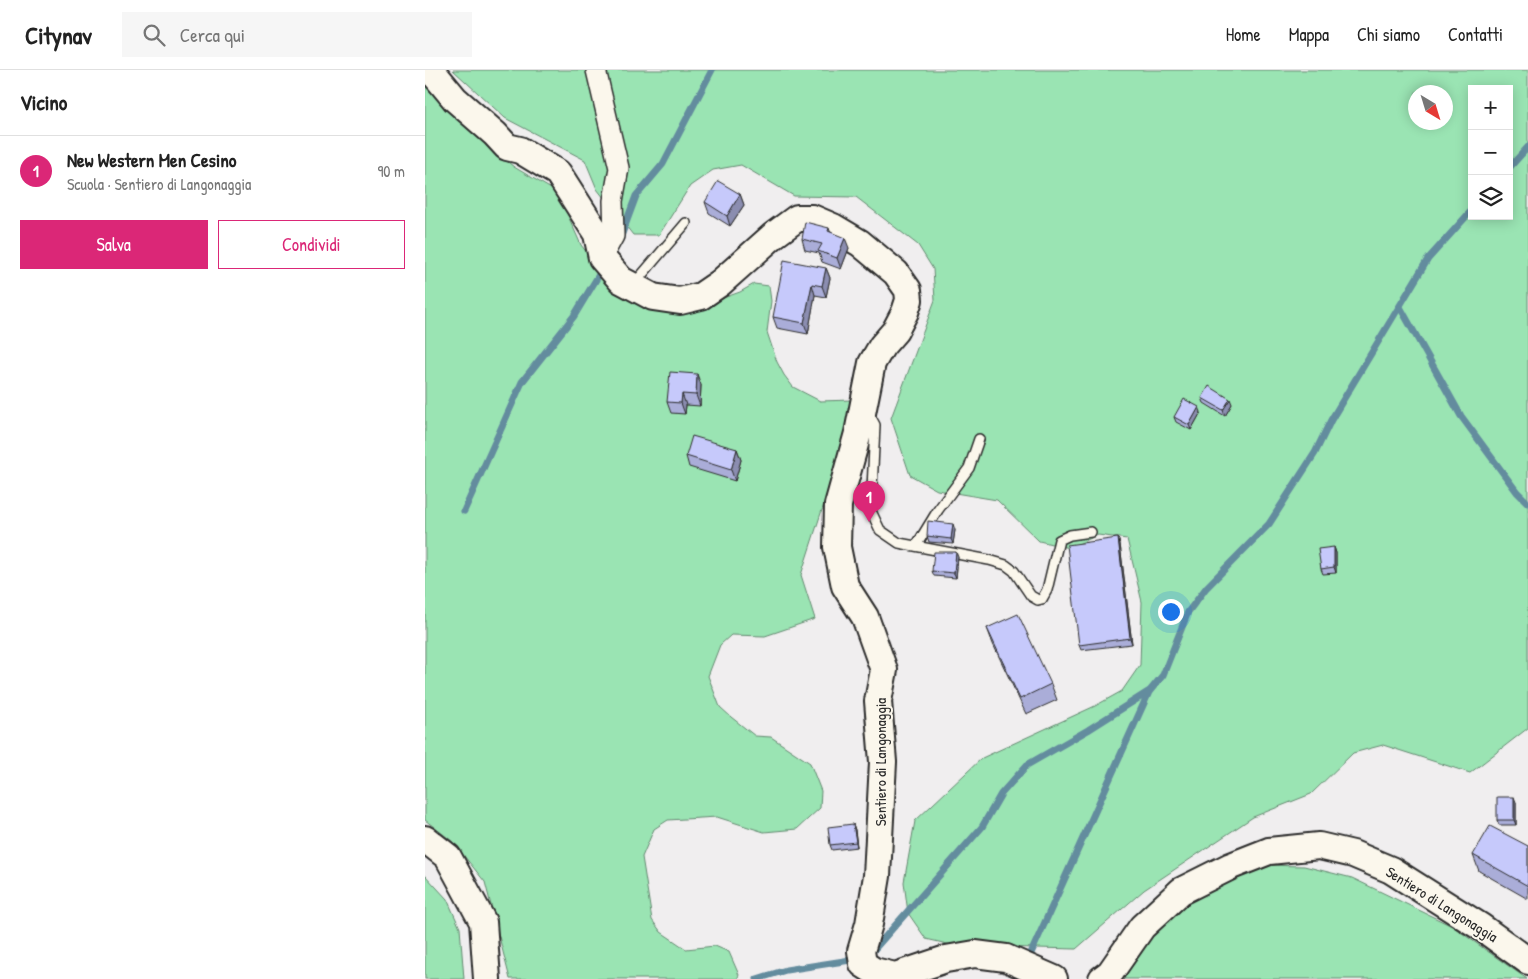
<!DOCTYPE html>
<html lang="it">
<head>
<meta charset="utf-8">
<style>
	:root { --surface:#fff; --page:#f6f6f6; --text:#222; --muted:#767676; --line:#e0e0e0; --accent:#db2777 }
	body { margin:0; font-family:"Patrick Hand",sans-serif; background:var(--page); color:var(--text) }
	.controls { position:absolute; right:15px; top:15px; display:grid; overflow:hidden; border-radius:0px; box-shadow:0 2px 12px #0003 }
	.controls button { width:45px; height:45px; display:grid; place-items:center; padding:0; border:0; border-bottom:1px solid var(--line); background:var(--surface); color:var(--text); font:25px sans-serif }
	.compass { position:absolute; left:983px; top:15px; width:45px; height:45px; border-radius:50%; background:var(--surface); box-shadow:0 2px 12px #0003; rotate:142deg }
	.you { position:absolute; left:745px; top:541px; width:18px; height:18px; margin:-12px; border:4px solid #fff; border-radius:50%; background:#1a73e8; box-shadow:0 0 0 8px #1a73e833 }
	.badge { display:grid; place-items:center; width:32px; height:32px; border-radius:50%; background:var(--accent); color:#fff; font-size:16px; font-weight:700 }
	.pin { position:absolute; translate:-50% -41px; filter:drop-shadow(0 1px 2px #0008) }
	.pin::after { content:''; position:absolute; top:26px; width:18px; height:15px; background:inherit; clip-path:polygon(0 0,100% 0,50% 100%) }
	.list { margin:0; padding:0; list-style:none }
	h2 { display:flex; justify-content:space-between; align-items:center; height:65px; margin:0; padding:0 20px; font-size:21px }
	h2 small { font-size:16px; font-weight:400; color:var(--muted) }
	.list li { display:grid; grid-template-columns:32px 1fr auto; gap:15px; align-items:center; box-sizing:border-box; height:70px; padding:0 20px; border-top:1px solid var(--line) }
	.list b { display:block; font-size:19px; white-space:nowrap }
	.list p { margin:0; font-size:16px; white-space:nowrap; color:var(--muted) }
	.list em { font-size:16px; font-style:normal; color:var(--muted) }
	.actions { display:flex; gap:10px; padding:15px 20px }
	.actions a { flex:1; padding:11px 0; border:1px solid var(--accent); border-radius:0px; text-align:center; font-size:18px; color:var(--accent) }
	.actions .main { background:var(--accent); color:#fff }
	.icon { flex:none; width:28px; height:28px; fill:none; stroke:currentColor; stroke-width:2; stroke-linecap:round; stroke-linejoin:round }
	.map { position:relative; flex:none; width:1103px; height:909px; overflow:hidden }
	header { display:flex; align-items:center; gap:30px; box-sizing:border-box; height:70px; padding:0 25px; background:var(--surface); border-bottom:1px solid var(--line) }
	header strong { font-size:24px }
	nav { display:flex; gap:28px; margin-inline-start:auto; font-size:18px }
	.search { width:350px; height:45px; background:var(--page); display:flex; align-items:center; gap:12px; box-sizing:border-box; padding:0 18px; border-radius:0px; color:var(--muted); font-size:19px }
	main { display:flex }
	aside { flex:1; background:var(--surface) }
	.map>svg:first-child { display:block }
	.green { fill:#9ae4b3; stroke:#62886f; fill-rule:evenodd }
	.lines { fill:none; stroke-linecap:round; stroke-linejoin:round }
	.stream { stroke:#648c9e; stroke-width:7 }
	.lane-casing { stroke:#2b2b2b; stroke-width:12 }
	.street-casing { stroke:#2b2b2b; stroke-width:22 }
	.secondary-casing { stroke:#2b2b2b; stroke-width:30 }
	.lane { stroke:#fbf7ec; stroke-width:9 }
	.street { stroke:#fbf7ec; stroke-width:19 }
	.secondary { stroke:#fbf7ec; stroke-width:26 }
	.wall { fill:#aaadd8; stroke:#2b2b2b }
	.shaded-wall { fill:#8b8db0; stroke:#2b2b2b }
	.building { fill:#c6c9fb; stroke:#2b2b2b }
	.labels { text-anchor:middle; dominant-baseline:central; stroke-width:4; stroke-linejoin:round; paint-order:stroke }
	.street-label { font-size:15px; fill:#2b2b2b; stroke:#fbf7ec }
</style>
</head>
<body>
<header>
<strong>Citynav</strong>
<div class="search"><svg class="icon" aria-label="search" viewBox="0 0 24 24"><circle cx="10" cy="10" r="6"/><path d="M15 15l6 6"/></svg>Cerca qui</div>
<nav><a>Home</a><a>Mappa</a><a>Chi siamo</a><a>Contatti</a></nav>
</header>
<main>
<aside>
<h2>Vicino<small></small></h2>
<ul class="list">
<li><span class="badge">1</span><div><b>New Western Men Cesino</b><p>Scuola · Sentiero di Langonaggia</p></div><em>90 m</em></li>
</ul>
<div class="actions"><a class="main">Salva</a><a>Condividi</a></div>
</aside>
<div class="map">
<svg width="1103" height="909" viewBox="0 0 1103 909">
	<rect width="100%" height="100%" fill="#f0eeef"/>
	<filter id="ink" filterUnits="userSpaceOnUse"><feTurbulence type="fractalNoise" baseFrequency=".02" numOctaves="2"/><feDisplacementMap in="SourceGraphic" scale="10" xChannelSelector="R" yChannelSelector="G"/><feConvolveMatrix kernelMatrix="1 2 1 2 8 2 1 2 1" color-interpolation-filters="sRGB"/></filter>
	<g filter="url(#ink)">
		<g class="green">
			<path d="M 28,0 L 1103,0 L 1103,658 L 1045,703 L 958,675 L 928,683 L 886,724 L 828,747 L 719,820 L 651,879 L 531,876 L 501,869 L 483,843 L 479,812 L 490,751 L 557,688 L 670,636 L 697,621 L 715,595 L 717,532 L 702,469 L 673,465 L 644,478 L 614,471 L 572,430 L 512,420 L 485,405 L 466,348 L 510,230 L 508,199 L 493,175 L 431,127 L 369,126 L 316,95 L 288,100 L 265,116 L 234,165 L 208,165 L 172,119 L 160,90 L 80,48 ZM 1047,19 L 1084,19 L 1084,146 L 1047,146 ZM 991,22 L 1021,22 L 1021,52 L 991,52 Z"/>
			<path d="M 0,15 L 43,59 L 89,97 L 128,120 L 137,132 L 156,175 L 183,210 L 270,238 L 315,222 L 329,214 L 344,216 L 346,231 L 342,262 L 352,292 L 359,305 L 368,317 L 395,331 L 427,330 L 427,347 L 376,505 L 390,549 L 340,566 L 306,565 L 295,575 L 283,606 L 295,637 L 306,647 L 330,666 L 346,667 L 385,693 L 396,721 L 395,738 L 372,759 L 339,762 L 292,747 L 243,750 L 229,759 L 217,787 L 227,850 L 236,862 L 261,879 L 290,876 L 304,882 L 314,905 L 312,909 L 85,909 L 60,812 L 27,771 L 0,750 Z"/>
			<path d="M 834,795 L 879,796 L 927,808 L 1027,856 L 1102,909 L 685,909 L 728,857 L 775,821 Z"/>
			<path d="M 0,805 L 22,829 L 35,858 L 39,909 L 0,909 Z"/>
		</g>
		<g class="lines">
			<g class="stream">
				<path d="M 1084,98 L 1103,77"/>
				<path d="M 195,169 L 211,126 L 238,94 L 287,0"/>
				<path d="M 975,237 L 1036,346 L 1092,422 L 1103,433"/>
				<path d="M 39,441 L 97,312 L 149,246 L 178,198"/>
				<path d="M 445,884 L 557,757 L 576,724 L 602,695 L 663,660 L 723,622"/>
				<path d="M 602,892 L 724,622 L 738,605 L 763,542 L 781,518 L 844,454 L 890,383 L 906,350 L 1003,189 L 1047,140"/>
				<path d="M 332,909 L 361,900 L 432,889"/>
			</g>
			<defs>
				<g id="lane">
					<path d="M 209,214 L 261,153"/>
					<path d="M 443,342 L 450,355 L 446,441 L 455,460 L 474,473 L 564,490 L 581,495 L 589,501 L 606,526 L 613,530 L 617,529 L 622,520 L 634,470 L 645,465 L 666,462"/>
					<path d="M 491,476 L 513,440 L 544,398 L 554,369"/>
				</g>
				<path id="street" d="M 171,0 L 194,98 L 188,131 L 189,166 L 177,188"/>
				<g id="secondary">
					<path d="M 6,0 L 30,29 L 70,64 L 82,77 L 95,80 L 133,103 L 172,164 L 177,188 L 196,210 L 228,227 L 255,231 L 276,226 L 295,213 L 349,165 L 372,148 L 387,148 L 408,157 L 435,173 L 471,203 L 483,220 L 484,230 L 480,242 L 470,261 L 457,276 L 447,293 L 433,363 L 413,435 L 412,477 L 420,516 L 440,547 L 459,600 L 453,631 L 458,692 L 452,806 L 444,854 L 436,881 L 438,894 L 449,901 L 470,906 L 521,889 L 550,884 L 581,888 L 629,909"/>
					<path d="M 0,769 L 23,787 L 58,852 L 62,909"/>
					<path d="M 677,909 L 685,903 L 717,857 L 756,821 L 806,796 L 844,781 L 894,776 L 928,784 L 966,800 L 1056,857 L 1103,891"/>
				</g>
			</defs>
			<use href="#lane" class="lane-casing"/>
			<use href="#street" class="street-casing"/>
			<use href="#secondary" class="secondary-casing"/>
			<use href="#lane" class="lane"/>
			<use href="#street" class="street"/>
			<use href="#secondary" class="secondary"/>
		</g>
		<g class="wall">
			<path d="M 315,124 L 319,135 L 305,156 L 284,143 L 280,132 Z"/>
			<path d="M 404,158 L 405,161 L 424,178 L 416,199 L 397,192 L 394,183 L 380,180 L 377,169 Z"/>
			<path d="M 401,198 L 405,208 L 401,227 L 390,225 L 383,264 L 352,258 L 348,247 Z"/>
			<path d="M 276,315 L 275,336 L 261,335 L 260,344 L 246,343 L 242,332 Z"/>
			<path d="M 777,328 L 807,334 L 800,346 L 779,333 Z"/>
			<path d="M 776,342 L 766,360 L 751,352 L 749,347 Z"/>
			<path d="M 312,379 L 316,390 L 310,411 L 264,397 L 261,386 Z"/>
			<path d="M 530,460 L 528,474 L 504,472 L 502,466 Z"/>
			<path d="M 693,468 L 695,474 L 707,574 L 656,580 L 654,575 Z"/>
			<path d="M 909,477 L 911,483 L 911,503 L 898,504 L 896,499 Z"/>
			<path d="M 533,487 L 531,508 L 509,506 L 507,501 Z"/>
			<path d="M 562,558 L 626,614 L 632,630 L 601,644 L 568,574 Z"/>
			<path d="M 1091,732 L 1091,755 L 1074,755 L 1072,750 Z"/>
			<path d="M 428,754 L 430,760 L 432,777 L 407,780 L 405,775 Z"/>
			<path d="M 1103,776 L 1103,829 L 1054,801 L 1048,785 Z"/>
		</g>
		<g class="shaded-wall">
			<path d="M 315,124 L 319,135 L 305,156 L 302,146 Z"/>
			<path d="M 420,168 L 424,178 L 416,199 L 412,188 Z"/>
			<path d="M 401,198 L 405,208 L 401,227 L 397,216 Z"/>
			<path d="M 387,214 L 390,225 L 383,264 L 379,253 Z"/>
			<path d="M 272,304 L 276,315 L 275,336 L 271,325 Z"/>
			<path d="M 257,324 L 261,335 L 260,344 L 256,333 Z"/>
			<path d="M 805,329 L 807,334 L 800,346 L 798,340 Z"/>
			<path d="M 774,337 L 776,342 L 766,360 L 764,355 Z"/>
			<path d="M 312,379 L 316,390 L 310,411 L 306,400 Z"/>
			<path d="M 528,454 L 530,460 L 528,474 L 526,469 Z"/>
			<path d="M 693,468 L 695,474 L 707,574 L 705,568 Z"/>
			<path d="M 909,477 L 911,483 L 911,503 L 909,497 Z"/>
			<path d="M 531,482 L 533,487 L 531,508 L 529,503 Z"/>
			<path d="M 1089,727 L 1091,732 L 1091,755 L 1089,750 Z"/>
			<path d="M 428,754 L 430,760 L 432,777 L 431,772 Z"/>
		</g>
		<g class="building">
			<path d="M 293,111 L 315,124 L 302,146 L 280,132 Z"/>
			<path d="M 380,152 L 404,158 L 403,161 L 420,168 L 412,188 L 393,181 L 397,174 L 377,169 Z"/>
			<path d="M 359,190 L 401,198 L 397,216 L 387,214 L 379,253 L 348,247 Z"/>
			<path d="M 245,302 L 272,304 L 271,325 L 257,324 L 256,333 L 242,332 Z"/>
			<path d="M 784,316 L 805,329 L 798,340 L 777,328 Z"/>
			<path d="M 759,329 L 774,337 L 764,355 L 749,347 Z"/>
			<path d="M 267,366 L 312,379 L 306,400 L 261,386 Z"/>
			<path d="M 503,451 L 528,454 L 526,469 L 502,466 Z"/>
			<path d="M 693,468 L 705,568 L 654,575 L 642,475 Z"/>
			<path d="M 909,477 L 909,497 L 896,499 L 893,479 Z"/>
			<path d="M 509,482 L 531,482 L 529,503 L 507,501 Z"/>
			<path d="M 593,544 L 626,614 L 595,629 L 562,558 Z"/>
			<rect x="1072" y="727" width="17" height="23"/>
			<path d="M 428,754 L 431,772 L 405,775 L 403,757 Z"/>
			<path d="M 1065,756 L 1103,776 L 1103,816 L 1048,785 Z"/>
		</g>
	</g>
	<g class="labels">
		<g class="street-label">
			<text transform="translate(455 692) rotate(-90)">Sentiero di Langonaggia</text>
			<text transform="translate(1017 834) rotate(32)">Sentiero di Langonaggia</text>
		</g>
	</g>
</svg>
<div class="controls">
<button>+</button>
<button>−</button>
<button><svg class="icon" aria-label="layers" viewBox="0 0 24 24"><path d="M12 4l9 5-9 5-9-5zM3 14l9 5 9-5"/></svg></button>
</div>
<svg class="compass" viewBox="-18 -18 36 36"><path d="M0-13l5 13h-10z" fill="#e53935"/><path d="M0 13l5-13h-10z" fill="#767676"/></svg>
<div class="you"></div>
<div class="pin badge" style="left:444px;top:452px">1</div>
</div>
</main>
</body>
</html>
